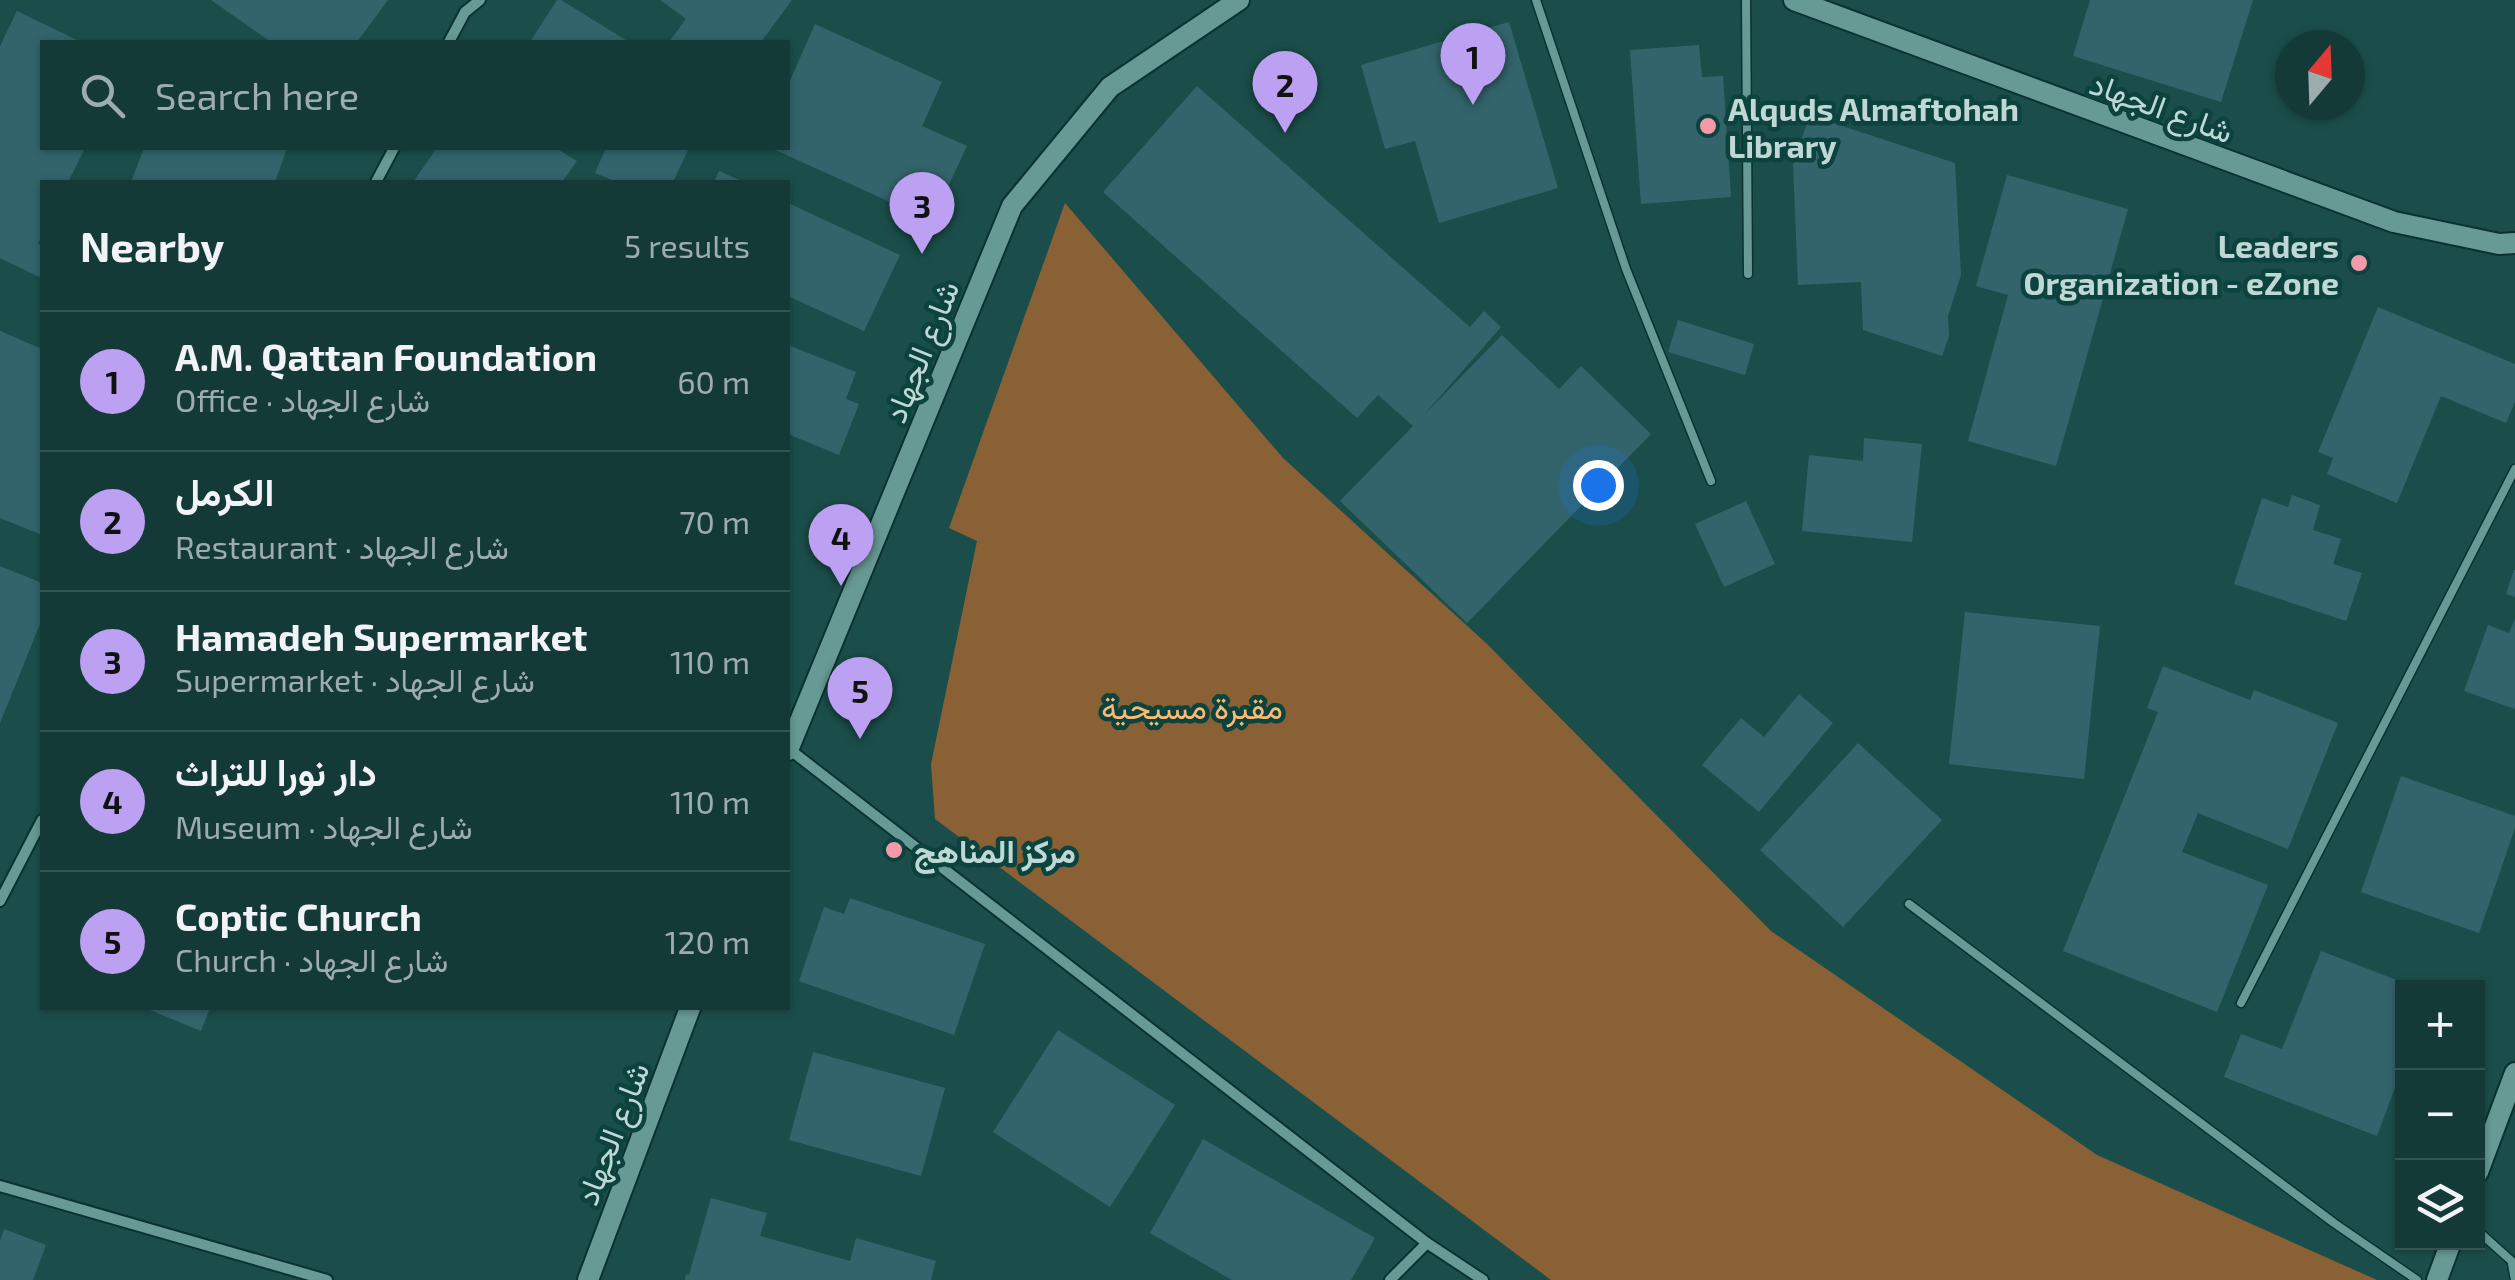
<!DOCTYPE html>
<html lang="en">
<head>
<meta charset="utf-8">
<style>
	:root { --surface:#143a38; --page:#1d4140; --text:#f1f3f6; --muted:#9dadae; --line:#335453; --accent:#bca0f2 }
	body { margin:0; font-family:"Exo 2",Vazirmatn,sans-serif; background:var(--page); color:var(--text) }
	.controls { position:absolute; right:30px; bottom:30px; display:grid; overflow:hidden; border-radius:0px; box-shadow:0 2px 8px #0004 }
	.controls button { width:90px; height:90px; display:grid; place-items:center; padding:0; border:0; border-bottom:2px solid var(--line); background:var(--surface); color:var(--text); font:50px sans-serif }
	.compass { position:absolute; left:2275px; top:30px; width:90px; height:90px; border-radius:50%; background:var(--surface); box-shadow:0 2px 8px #0004; rotate:19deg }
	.you { position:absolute; left:1598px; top:485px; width:35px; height:35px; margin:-25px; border:8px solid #fff; border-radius:50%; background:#1a73e8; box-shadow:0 0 0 15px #1a73e833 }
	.badge { display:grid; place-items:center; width:65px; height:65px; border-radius:50%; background:var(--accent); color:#111; font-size:32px; font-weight:700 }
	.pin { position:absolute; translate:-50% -82px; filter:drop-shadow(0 2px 5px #0008) }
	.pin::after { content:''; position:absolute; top:52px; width:35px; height:30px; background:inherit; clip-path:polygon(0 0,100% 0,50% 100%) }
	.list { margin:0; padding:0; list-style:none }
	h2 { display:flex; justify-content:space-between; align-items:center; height:130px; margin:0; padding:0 40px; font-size:42px }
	h2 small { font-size:32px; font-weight:400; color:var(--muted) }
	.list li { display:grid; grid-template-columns:65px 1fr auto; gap:30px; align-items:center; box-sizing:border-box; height:140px; padding:0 40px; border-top:2px solid var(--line) }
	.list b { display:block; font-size:38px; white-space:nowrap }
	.list p { margin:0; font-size:32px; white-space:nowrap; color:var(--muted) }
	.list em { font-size:32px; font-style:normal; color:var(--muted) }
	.icon { flex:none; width:55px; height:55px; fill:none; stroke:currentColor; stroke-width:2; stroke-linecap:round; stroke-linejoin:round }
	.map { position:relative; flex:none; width:2515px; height:1280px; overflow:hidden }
	.search { position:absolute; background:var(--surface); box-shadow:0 2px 8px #0004; left:40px; top:40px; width:750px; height:110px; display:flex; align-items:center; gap:25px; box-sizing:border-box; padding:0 35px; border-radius:0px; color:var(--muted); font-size:38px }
	.panel { position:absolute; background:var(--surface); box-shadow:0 2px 8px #0004; left:40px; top:180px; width:750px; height:830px; border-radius:0px }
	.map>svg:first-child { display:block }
	.green { fill:#8a6134 }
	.building { fill:#33646b }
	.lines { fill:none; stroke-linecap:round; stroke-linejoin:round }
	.lane-casing { stroke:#0a322f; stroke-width:11 }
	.street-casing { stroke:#0a322f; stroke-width:14 }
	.secondary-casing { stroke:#0a322f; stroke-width:24 }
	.lane { stroke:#689a95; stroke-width:8 }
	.street { stroke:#689a95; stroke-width:10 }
	.secondary { stroke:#689a95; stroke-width:20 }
	.poi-dot { fill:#f39aaa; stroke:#0d433f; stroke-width:4 }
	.labels { text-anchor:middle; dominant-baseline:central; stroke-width:9; stroke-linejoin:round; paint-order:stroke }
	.street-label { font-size:32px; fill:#bfd8d5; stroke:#0d433f }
	.poi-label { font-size:32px; font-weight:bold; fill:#bfd8d5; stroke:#0d433f; text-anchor:start }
	.park-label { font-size:32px; fill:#faba74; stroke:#0d433f }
</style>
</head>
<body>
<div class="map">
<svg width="2515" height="1280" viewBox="0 0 2515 1280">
	<rect width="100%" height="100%" fill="#1b4e4a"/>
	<path class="green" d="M 1065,203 L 1283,458 L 1486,643 L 1771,931 L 2097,1155 L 2377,1280 L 1551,1280 L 935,819 L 931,764 L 977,541 L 949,528 Z"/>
	<g class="building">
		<path d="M 211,0 L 388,0 L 357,42 L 271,42 Z"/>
		<path d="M 557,0 L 561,0 L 629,42 L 530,42 Z"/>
		<path d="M 660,0 L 792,0 L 761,42 L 669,42 L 686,19 Z"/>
		<path d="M 2090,0 L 2253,0 L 2221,102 L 2073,56 Z"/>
		<path d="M 17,11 L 81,42 L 42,42 L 42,148 L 85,148 L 68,182 L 42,182 L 42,235 L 38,244 L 42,246 L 42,271 L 39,277 L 0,258 L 0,46 Z"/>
		<path d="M 1509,22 L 1558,188 L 1439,223 L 1415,141 L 1385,149 L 1361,65 Z"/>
		<path d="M 815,24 L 942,82 L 922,126 L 967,146 L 932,221 L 771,148 L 788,148 L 788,85 Z"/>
		<path d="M 1699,45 L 1702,77 L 1723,76 L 1731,197 L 1641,204 L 1630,50 Z"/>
		<path d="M 1197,86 L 1470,327 L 1484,311 L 1501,327 L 1423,416 L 1502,335 L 1559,389 L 1581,366 L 1651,434 L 1467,623 L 1340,501 L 1413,426 L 1378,395 L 1357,418 L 1103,192 Z"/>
		<path d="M 1830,122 L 1955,163 L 1961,275 L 1948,316 L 1949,336 L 1942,356 L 1863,330 L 1861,282 L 1798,285 L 1793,165 L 1807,123 Z"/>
		<path d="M 144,148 L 287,148 L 275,182 L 131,182 Z"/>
		<path d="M 437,148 L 556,148 L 577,161 L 562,182 L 413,182 Z"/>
		<path d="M 606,148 L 689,148 L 673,182 L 617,182 L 595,173 Z"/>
		<path d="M 719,171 L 744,182 L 714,182 Z"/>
		<path d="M 2007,175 L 2128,209 L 2056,466 L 1968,441 L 2008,295 L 1976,286 Z"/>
		<path d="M 788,203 L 900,255 L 864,331 L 788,296 Z"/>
		<path d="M 2378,307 L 2515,364 L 2515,402 L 2506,423 L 2441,396 L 2397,503 L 2327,474 L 2333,458 L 2318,452 Z"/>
		<path d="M 1678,320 L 1754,344 L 1745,375 L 1668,352 Z"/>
		<path d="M 0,331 L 42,349 L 42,535 L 0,518 Z"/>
		<path d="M 788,345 L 856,372 L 846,399 L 859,404 L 839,455 L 788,434 Z"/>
		<path d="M 1864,438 L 1922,444 L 1912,542 L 1802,531 L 1809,455 L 1863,461 Z"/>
		<path d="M 2292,495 L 2320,505 L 2313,530 L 2341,539 L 2333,564 L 2362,573 L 2346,621 L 2234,584 L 2262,498 L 2288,507 Z"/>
		<path d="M 1746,501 L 1775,564 L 1724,587 L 1695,524 Z"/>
		<path d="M 0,566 L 42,583 L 42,619 L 0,723 Z"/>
		<path d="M 2514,570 L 2515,570 L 2515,597 L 2506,594 Z"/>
		<path d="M 1965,612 L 2100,626 L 2084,779 L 1949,764 Z"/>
		<path d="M 2515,619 L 2515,709 L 2464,691 L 2488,625 L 2509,633 Z"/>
		<path d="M 2163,666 L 2250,700 L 2254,690 L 2338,723 L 2288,849 L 2198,813 L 2182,852 L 2268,885 L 2217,1012 L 2063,951 L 2158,712 L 2147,708 Z"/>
		<path d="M 1799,694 L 1833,723 L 1759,812 L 1702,765 L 1741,718 L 1764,737 Z"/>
		<path d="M 1858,743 L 1942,820 L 1843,927 L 1760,850 Z"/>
		<path d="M 2401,776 L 2515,816 L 2515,828 L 2479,933 L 2361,892 Z"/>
		<path d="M 850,898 L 985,944 L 954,1035 L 799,981 L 824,907 L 844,914 Z"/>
		<path d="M 2321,951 L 2415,987 L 2402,988 L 2402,1069 L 2377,1136 L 2224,1077 L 2241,1034 L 2282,1049 Z"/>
		<path d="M 145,1008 L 210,1008 L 201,1031 Z"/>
		<path d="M 1058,1030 L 1175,1105 L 1110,1207 L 993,1132 Z"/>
		<path d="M 813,1052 L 945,1088 L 921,1176 L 789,1140 Z"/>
		<path d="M 1203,1139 L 1375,1238 L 1351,1280 L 1232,1280 L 1150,1233 Z"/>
		<path d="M 711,1198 L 767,1213 L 760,1236 L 850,1261 L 856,1238 L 936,1261 L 931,1280 L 685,1280 L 686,1274 L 689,1275 Z"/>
		<path d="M 4,1229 L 46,1245 L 33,1280 L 0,1280 L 0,1241 Z"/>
	</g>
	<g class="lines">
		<defs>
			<g id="lane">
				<path d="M 1536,0 L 1626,269 L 1711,481"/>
				<path d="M 1746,0 L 1748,274"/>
				<path d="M 1909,904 L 2334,1223 L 2417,1280"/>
				<path d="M 2241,1003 L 2515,469"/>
				<path d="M 2478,1231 L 2515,1264"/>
				<path d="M 2512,1264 L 2515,1280"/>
			</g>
			<g id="street">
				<path d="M 449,42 L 465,12 L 480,0"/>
				<path d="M 376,182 L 394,148"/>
				<path d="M 789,749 L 1427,1243 L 1390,1280"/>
				<path d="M 0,901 L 42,820"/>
				<path d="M 0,1186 L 327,1280"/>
				<path d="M 1427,1243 L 1483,1280"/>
			</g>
			<g id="secondary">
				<path d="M 1794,0 L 2394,222 L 2499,244 L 2515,243"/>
				<path d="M 788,750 L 1012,206 L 1110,87 L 1239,0"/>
				<path d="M 2478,1172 L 2515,1073"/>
				<path d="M 588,1280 L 690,1008"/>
				<path d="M 2437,1280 L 2451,1242"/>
			</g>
		</defs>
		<use href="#lane" class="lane-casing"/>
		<use href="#street" class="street-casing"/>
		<use href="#secondary" class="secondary-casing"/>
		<use href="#lane" class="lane"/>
		<use href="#street" class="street"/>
		<use href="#secondary" class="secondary"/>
	</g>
	<g class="poi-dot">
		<circle cx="1708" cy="126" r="10"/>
		<circle cx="2359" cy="263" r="10"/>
		<circle cx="894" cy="850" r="10"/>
	</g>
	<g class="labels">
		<g class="street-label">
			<text transform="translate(2162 106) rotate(20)">شارع الجهاد</text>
			<text transform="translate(920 351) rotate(-68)">شارع الجهاد</text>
			<text transform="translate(611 1133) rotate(-69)">شارع الجهاد</text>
		</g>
		<g class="poi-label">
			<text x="1728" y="108">Alquds Almaftohah<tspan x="1728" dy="37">Library</tspan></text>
			<text x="2339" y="245" text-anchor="end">Leaders<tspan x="2339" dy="37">Organization - eZone</tspan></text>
			<text x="914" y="850">مركز المناهج</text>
		</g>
		<g class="park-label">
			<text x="1192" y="706">مقبرة مسيحية</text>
		</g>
	</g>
</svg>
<div class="controls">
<button>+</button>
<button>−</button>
<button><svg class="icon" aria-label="layers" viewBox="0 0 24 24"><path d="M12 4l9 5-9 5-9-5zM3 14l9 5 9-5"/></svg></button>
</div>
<svg class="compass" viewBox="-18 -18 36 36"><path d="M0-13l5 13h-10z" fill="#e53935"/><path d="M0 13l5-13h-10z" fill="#9dadae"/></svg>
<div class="you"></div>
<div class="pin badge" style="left:1473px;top:105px">1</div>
<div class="pin badge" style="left:1285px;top:133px">2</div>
<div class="pin badge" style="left:922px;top:254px">3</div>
<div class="pin badge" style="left:841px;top:586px">4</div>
<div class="pin badge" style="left:860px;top:739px">5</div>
<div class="search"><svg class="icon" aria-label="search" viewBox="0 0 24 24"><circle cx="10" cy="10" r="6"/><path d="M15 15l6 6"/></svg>Search here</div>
<section class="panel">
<h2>Nearby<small>5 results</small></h2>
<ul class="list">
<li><span class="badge">1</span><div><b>A.M. Qattan Foundation</b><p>Office · شارع الجهاد</p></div><em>60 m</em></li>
<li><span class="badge">2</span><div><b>الكرمل</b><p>Restaurant · شارع الجهاد</p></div><em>70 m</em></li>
<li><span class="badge">3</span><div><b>Hamadeh Supermarket</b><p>Supermarket · شارع الجهاد</p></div><em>110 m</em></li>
<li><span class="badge">4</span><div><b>دار نورا للتراث</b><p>Museum · شارع الجهاد</p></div><em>110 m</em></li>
<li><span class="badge">5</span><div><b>Coptic Church</b><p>Church · شارع الجهاد</p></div><em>120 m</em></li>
</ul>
</section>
</div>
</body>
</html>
